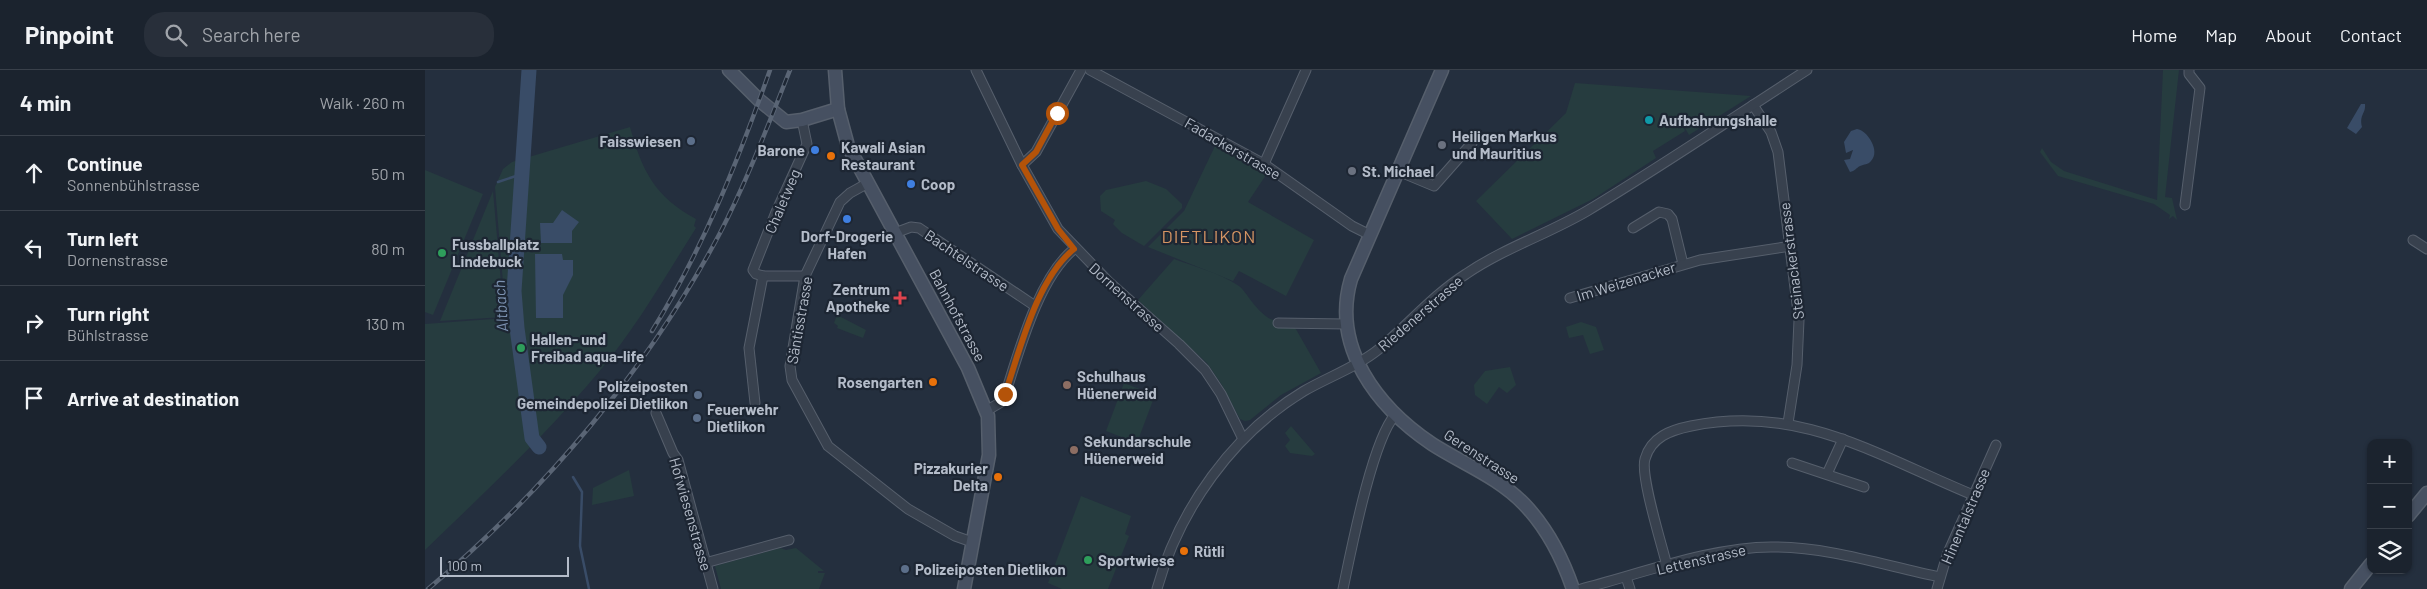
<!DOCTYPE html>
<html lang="en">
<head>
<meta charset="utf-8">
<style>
	:root { --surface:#1b232e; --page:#282f3a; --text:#f1f3f6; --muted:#a0a4aa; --line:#39404a }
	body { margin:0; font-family:Barlow,sans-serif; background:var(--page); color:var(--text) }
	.controls { position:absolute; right:15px; bottom:15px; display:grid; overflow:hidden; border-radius:10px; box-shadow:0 1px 4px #0004 }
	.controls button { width:45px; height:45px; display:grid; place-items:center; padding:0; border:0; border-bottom:1px solid var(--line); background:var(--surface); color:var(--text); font:25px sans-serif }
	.scale { position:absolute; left:15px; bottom:12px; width:129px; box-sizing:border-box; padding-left:5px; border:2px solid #b4bcc9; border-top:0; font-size:14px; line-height:18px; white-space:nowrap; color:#b4bcc9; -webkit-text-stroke:4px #1d2633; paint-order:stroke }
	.stop { position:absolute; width:15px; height:15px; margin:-11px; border:4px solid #b45309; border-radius:50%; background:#fff }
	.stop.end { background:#b45309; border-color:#fff; box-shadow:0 1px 5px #0008 }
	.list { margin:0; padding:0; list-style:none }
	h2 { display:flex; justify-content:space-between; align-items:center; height:65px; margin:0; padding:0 20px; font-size:21px }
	h2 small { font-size:16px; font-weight:400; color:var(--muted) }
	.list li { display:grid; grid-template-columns:32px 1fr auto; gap:15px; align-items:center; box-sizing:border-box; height:75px; padding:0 20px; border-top:1px solid var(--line) }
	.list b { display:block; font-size:19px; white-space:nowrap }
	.list p { margin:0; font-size:16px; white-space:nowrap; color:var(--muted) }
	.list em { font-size:16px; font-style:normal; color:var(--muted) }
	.icon { flex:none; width:28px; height:28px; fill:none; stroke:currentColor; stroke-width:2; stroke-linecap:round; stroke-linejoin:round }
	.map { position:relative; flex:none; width:2002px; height:519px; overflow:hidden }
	header { display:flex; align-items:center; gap:30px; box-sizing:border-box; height:70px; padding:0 25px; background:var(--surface); border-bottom:1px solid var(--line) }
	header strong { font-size:24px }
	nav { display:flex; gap:28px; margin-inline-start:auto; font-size:18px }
	.search { width:350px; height:45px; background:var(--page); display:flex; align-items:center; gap:12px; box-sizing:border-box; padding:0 18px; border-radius:20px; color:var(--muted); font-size:19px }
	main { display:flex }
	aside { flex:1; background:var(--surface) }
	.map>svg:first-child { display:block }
	.green { fill:#263c3f }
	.water { fill:#394c67 }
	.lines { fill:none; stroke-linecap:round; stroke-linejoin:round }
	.stream { stroke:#394c67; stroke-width:2.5 }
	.river { stroke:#394c67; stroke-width:15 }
	.street-casing { stroke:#565f6c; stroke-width:11 }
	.secondary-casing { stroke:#565f6c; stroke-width:15 }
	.street { stroke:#38414e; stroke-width:9 }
	.secondary { stroke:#465061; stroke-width:12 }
	.rail-casing { stroke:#5a6575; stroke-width:4.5 }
	.rail { stroke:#1d2633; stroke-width:2.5; stroke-dasharray:8; stroke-linecap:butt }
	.route { stroke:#b45309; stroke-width:6 }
	.culture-dot { fill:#0f9aa8; stroke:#1d2633; stroke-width:2 }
	.service-dot { fill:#5c6f8a; stroke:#1d2633; stroke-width:2 }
	.worship-dot { fill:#6b7280; stroke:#1d2633; stroke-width:2 }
	.shop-dot { fill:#3f7fe0; stroke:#1d2633; stroke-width:2 }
	.food-dot { fill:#e8710a; stroke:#1d2633; stroke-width:2 }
	.leisure-dot { fill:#2e9e5b; stroke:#1d2633; stroke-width:2 }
	.health-dot { fill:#e0444e; stroke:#1d2633; stroke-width:2 }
	.education-dot { fill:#8d6e63; stroke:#1d2633; stroke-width:2 }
	.labels { text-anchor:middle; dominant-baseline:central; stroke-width:4.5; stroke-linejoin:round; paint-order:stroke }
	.poi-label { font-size:15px; font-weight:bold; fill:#b4bcc9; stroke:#1d2633; text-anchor:start }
	.street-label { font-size:15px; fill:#b4bcc9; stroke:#1d2633 }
	.water-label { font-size:16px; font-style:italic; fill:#7c92b1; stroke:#1d2633 }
	.quarter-label { font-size:18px; letter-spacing:1px; fill:#d59563; stroke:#1d2633 }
</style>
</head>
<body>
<header>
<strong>Pinpoint</strong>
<div class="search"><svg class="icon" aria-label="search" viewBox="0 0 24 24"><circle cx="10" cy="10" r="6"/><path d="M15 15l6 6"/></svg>Search here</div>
<nav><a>Home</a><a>Map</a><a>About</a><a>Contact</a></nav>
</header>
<main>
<aside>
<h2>4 min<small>Walk · 260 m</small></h2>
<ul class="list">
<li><svg class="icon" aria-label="ahead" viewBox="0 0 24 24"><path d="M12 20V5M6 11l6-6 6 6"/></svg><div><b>Continue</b><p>Sonnenbühlstrasse</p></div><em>50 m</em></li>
<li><svg class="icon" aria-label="left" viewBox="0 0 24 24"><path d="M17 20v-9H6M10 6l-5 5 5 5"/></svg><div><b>Turn left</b><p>Dornenstrasse</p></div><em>80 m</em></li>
<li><svg class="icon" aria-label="right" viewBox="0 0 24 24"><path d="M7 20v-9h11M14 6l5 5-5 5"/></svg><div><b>Turn right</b><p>Bühlstrasse</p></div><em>130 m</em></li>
<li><svg class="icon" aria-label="arrive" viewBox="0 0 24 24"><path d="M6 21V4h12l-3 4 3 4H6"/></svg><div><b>Arrive at destination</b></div></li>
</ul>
</aside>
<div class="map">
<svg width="2002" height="519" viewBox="0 0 2002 519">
	<rect width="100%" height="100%" fill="#242f3e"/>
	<g class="green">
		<path d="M 1738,0 L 1754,0 L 1740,127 L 1747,128 L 1752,150 L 1748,146 L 1744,149 L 1745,145 L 1729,134 L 1633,106 L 1615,82 L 1617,78 L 1626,92 L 1639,101 L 1732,130 Z"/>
		<path d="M 1150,13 L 1326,26 L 1264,65 L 1257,53 L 1260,61 L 1228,81 L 1231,88 L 1168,129 L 1087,169 L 1051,131 L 1141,43 Z"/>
		<path d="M 205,57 C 217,101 230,127 271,149 L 269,156 L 271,158 C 240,207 211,258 173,303 C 120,366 59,423 0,480 L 0,254 L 81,248 L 70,117 L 78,99 L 87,92 Z"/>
		<path d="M 795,73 L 843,102 L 823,132 L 889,170 L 861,226 L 814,201 L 808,211 L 723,177 L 759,141 L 790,76 Z"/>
		<path d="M 0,100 L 58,124 L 8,245 L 0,242 Z"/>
		<path d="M 721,111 L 741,119 L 757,134 L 757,138 L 719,176 L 697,163 L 688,154 L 690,150 L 676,141 L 675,126 L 681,120 Z"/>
		<path d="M 68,121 L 79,247 L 15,251 Z"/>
		<path d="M 749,189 C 771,197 795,203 814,216 C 818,219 821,224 824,228 C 838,246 845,253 868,254 L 896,303 L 856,325 L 825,350 L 820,351 L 815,349 L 797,315 L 782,293 L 713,230 Z"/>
		<path d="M 412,245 L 441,260 L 438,268 L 412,258 L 413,256 L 409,253 Z"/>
		<path d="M 1156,252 L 1171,257 L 1179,280 L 1165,284 L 1158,265 L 1144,268 L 1141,257 Z"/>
		<path d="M 1085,297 L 1091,315 L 1082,323 L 1074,317 L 1062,334 L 1050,325 L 1049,315 L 1060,301 Z"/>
		<path d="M 699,313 L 730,325 L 712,373 L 681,361 Z"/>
		<path d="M 866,356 L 890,384 L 887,386 L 865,383 L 860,376 L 865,370 L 860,363 Z"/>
		<path d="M 204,400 L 209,426 L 167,435 L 168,418 Z"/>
		<path d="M 656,426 L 706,446 L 700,464 L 704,466 L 683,519 L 637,519 L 623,513 Z"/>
		<path d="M 355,478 L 361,480 L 371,478 L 399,501 L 393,501 L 393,503 L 400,503 L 394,519 L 296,519 L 290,496 Z"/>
	</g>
	<g class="water">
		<path d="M 1936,34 L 1940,34 C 1941,44 1934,44 1937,57 L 1931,64 L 1922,58 Z"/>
		<path d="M 1432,59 C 1442,60 1456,81 1446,91 C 1443,95 1439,94 1435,96 C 1431,98 1430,101 1425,102 L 1419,90 L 1425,89 L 1428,80 L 1421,83 L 1419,72 L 1426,61 Z"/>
		<path d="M 137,140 L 154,152 L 147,161 L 147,173 L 116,173 L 115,153 L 128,153 Z"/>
		<path d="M 110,184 L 137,184 L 138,190 L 148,190 L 148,205 L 138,225 L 138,248 L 111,248 Z"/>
	</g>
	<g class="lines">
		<g class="stream">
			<path d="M 73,112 L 97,104"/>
			<path d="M 148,407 L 157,422 L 155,476 L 164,519"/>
		</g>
		<path class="river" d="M 104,0 L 89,221 L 92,258 L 107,368 L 114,377"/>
		<defs>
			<g id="street">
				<path d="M 551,0 L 597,95 L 633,159 L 683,211 L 754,274 L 780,300 L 796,324 L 818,369"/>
				<path d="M 665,0 L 839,94 L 927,156 L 945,165"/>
				<path d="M 1328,35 L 1346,62 L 1353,82 L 1374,250 L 1372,295 L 1363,353"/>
				<path d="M 377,50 L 382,74 L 351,142 L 328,200 L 331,204 L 338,206 L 380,206"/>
				<path d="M 839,94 L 881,0"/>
				<path d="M 597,95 L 611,82 L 656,0"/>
				<path d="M 973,101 L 1009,116 L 1047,73"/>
				<path d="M 443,113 L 425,123 L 415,132 L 380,206 L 365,296 L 367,310 L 403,376 L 483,439 L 530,466 L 547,472"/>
				<path d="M 1760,135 L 1775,18 L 1764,4 L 1764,0"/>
				<path d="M 1208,158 L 1234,142 L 1243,144 L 1247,149 L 1258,194"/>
				<path d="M 470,163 L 486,157 L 494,158 L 610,236"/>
				<path d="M 1988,170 L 2002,179"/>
				<path d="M 1145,228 L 1275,190 L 1366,176"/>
				<path d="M 853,253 L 921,254"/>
				<path d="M 330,333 L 324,278 L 338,206"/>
				<path d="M 561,341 L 578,331 C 593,286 612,209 649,179"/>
				<path d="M 231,343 L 248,383 L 253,390 L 288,519"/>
				<path d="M 1367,393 L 1439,417"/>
				<path d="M 1402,404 L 1418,369"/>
				<path d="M 280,493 L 364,470"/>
				<path d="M 1242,496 C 1237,475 1215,406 1220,389 C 1226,367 1246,360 1266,356 C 1376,334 1451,385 1548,425"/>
				<path d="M 1201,507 L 1205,519"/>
				<path d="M 732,519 C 754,439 808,364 879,321 C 903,307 932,297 954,279 C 983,255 1008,225 1041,204 C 1079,178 1123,164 1162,141 C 1237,96 1309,47 1382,0"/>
				<path d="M 918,519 C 926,481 947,371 970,345"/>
				<path d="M 1156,519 C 1215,504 1289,476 1349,477 C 1405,477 1461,496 1515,507"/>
				<path d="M 1512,519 L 1522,485 L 1571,375"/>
			</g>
			<g id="secondary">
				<path d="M 304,0 L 334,30 L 361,52 L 377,50 L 413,39"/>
				<path d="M 410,0 L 413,39 L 423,76 L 543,298 L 563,346 L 564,385 L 539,519"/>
				<path d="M 1017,0 L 926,209 C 906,277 952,337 1007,374 C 1038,394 1073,407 1099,434 C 1123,459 1137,487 1148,519"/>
				<path d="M 1983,446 L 2002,423"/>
				<path d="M 1926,519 L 1946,494"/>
			</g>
		</defs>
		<use href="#street" class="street-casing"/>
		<use href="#secondary" class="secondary-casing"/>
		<use href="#street" class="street"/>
		<use href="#secondary" class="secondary"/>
		<defs>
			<g id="rail">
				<path d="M 227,261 C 278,179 313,91 345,0"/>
				<path d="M 3,519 C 120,421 223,299 295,163 C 322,111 343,55 365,0"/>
			</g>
		</defs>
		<use href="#rail" class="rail-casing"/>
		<use href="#rail" class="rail"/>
	</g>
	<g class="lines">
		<path class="route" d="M 580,324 C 595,280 612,208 649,179 L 633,159 L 597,95 L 611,82 L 632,43"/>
	</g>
	<circle class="culture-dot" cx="1224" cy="50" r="5"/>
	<g class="service-dot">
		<circle cx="266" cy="71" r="5"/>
		<circle cx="273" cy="325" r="5"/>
		<circle cx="272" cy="348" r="5"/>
		<circle cx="480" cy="499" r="5"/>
	</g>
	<g class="worship-dot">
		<circle cx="1017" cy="75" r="5"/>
		<circle cx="927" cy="101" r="5"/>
	</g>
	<g class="shop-dot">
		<circle cx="390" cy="80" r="5"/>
		<circle cx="486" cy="114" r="5"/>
		<circle cx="422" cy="149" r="5"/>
	</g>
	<g class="food-dot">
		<circle cx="406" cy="86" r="5"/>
		<circle cx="508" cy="312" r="5"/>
		<circle cx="573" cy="407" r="5"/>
		<circle cx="759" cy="481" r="5"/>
	</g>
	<g class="leisure-dot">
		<circle cx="17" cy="183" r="5"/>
		<circle cx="96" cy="278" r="5"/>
		<circle cx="663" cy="490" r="5"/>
	</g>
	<path class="health-dot" d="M472.5 220.5h5v5h5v5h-5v5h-5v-5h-5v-5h5z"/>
	<g class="education-dot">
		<circle cx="642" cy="315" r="5"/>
		<circle cx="649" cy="380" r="5"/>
	</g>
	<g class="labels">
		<g class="poi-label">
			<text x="1234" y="50">Aufbahrungshalle</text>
			<text x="1027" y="66">Heiligen Markus<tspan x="1027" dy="17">und Mauritius</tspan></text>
			<text x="256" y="71" text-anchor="end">Faisswiesen</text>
			<text x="416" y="77">Kawali Asian<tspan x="416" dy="17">Restaurant</tspan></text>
			<text x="380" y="80" text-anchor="end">Barone</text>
			<text x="937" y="101">St. Michael</text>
			<text x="496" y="114">Coop</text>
			<text x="422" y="166" text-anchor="middle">Dorf-Drogerie<tspan x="422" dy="17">Hafen</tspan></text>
			<text x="27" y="174">Fussballplatz<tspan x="27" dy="17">Lindebuck</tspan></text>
			<text x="465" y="219" text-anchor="end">Zentrum<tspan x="465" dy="17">Apotheke</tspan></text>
			<text x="106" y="269">Hallen- und<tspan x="106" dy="17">Freibad aqua-life</tspan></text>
			<text x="652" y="306">Schulhaus<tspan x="652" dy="17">Hüenerweid</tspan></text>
			<text x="498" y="312" text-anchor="end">Rosengarten</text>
			<text x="263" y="316" text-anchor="end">Polizeiposten<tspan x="263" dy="17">Gemeindepolizei Dietlikon</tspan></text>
			<text x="282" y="339">Feuerwehr<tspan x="282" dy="17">Dietlikon</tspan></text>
			<text x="659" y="371">Sekundarschule<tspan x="659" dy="17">Hüenerweid</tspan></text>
			<text x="563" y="398" text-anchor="end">Pizzakurier<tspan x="563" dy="17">Delta</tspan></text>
			<text x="769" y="481">Rütli</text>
			<text x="673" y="490">Sportwiese</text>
			<text x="490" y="499">Polizeiposten Dietlikon</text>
		</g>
		<g class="street-label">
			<text transform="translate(808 78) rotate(30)">Fadackerstrasse</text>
			<text transform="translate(357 131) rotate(-67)">Chaletweg</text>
			<text transform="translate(542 190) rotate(34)">Bachtelstrasse</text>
			<text transform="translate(1366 191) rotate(-97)">Steinackerstrasse</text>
			<text transform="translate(1201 211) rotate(-17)">Im Weizenacker</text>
			<text transform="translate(702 227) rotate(42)">Dornenstrasse</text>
			<text transform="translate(995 243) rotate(-41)">Riedenerstrasse</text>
			<text transform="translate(533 245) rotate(62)">Bahnhofstrasse</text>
			<text transform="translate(374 250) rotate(-80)">Säntisstrasse</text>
			<text transform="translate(1057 386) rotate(33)">Gerenstrasse</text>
			<text transform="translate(266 444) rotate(74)">Hofwiesenstrasse</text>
			<text transform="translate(1540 446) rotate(-67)">Hinentalstrasse</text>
			<text transform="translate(1276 489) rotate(-13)">Lettenstrasse</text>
		</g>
		<g class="water-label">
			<text transform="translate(75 236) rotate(-94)">Altbach</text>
		</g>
		<g class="quarter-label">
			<text x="784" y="166">DIETLIKON</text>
		</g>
	</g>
</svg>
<div class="controls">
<button>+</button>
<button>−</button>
<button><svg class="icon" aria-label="layers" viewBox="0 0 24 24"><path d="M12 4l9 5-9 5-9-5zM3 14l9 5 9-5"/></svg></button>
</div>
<div class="scale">100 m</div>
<div class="stop" style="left:632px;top:43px"></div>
<div class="stop end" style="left:580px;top:324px"></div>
</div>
</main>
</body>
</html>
